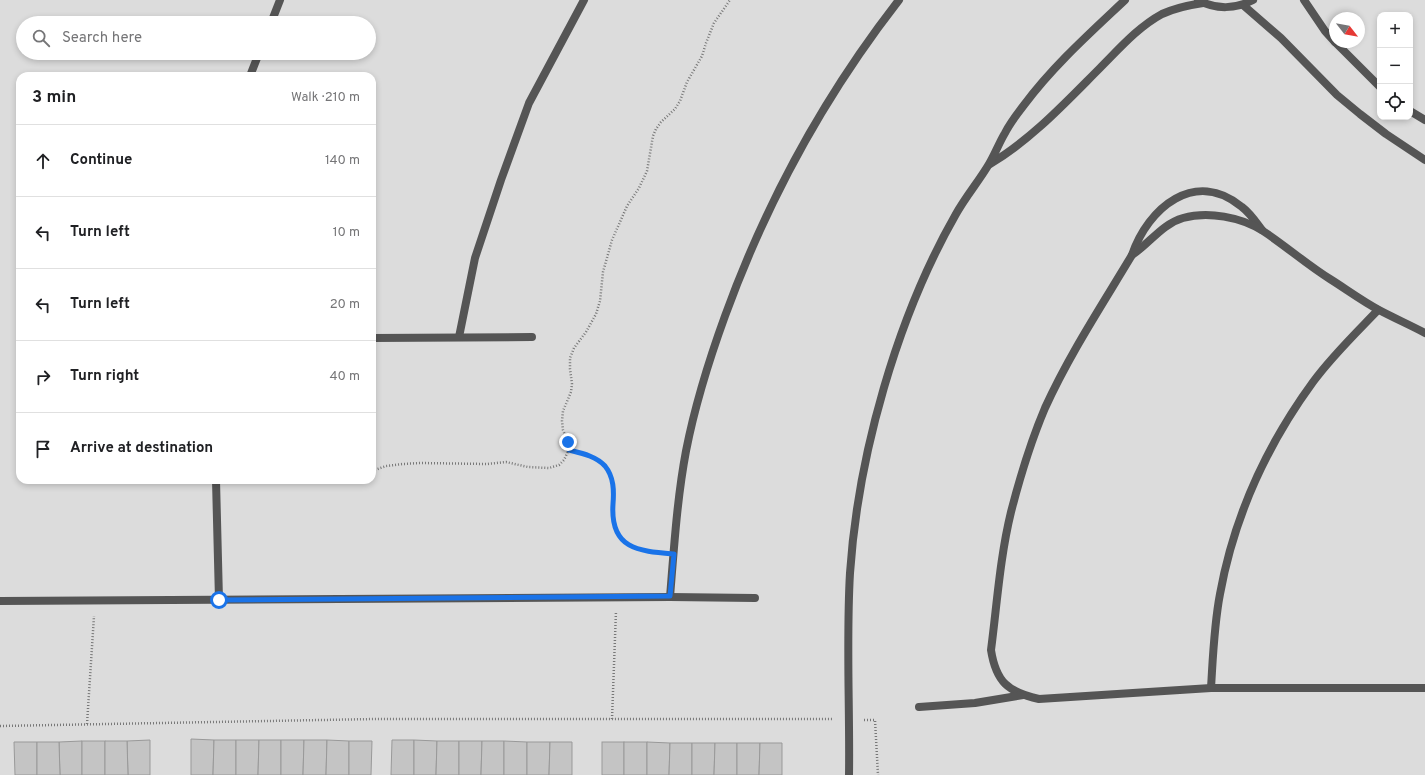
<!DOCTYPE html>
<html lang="en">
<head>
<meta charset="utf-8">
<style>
	:root { --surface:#fff; --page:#f6f6f6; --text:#202124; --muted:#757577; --line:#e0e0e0 }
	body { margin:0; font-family:Overpass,sans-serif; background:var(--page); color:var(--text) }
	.controls { position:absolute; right:12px; top:12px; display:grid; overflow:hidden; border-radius:8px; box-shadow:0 2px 6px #0003 }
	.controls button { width:36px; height:36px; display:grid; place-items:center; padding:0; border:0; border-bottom:1px solid var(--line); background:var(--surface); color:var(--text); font:20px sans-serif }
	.compass { position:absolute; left:1329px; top:12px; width:36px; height:36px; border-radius:50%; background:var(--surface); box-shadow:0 2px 6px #0003; rotate:121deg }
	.stop { position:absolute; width:12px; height:12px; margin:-9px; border:3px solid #1a73e8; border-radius:50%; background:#fff }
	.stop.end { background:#1a73e8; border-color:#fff; box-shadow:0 1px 4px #0008 }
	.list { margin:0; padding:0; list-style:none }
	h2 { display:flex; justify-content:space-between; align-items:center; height:52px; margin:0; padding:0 16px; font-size:17px }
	h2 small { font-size:13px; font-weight:400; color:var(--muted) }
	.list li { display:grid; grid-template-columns:26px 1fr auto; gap:12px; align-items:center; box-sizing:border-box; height:72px; padding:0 16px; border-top:1px solid var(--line) }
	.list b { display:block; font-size:15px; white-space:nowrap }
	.list em { font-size:13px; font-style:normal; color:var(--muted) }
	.icon { flex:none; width:22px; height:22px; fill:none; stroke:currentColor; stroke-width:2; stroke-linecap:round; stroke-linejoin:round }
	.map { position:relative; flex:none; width:1425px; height:775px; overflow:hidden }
	.search { position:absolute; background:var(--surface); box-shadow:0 2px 6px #0003; left:16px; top:16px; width:360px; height:44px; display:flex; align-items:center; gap:10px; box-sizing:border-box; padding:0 14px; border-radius:22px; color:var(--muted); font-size:15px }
	.panel { position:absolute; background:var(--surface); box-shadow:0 2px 6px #0003; left:16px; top:72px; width:360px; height:412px; border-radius:12px }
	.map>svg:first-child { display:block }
	.green { fill:#dcdcdc; fill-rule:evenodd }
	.building { fill:#c4c4c4; stroke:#999 }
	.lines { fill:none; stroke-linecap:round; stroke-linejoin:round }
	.path { stroke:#777; stroke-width:2.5; stroke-dasharray:1 2; stroke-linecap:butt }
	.minor { stroke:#555; stroke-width:8 }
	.tertiary { stroke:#555; stroke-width:8 }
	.route { stroke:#1a73e8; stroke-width:5 }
</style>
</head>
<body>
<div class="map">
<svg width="1425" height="775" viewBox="0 0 1425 775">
	<rect width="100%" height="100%" fill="#fff"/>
	<path class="green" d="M 0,0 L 1425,0 L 1425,775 L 0,775 ZM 1380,15 L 1410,15 L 1410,117 L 1380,117 ZM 1335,18 L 1359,18 L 1359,42 L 1335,42 ZM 23,23 L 369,23 L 369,53 L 23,53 ZM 20,76 L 372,76 L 372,480 L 20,480 Z"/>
	<g class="building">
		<path d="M 191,739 L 214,740 L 213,775 L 191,775 Z"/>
		<path d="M 150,740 L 150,775 L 128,775 L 127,741 Z"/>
		<path d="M 214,740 L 236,740 L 236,775 L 213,775 Z"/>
		<path d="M 236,740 L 259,740 L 258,775 L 236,775 Z"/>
		<path d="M 259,740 L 281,740 L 281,775 L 258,775 Z"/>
		<path d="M 281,740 L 304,740 L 303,775 L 281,775 Z"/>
		<path d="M 304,740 L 327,740 L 326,775 L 303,775 Z"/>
		<path d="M 327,740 L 349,741 L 349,775 L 326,775 Z"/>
		<path d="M 392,740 L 414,740 L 414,775 L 391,775 Z"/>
		<path d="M 414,740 L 437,741 L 436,775 L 414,775 Z"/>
		<path d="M 82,741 L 82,775 L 60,775 L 59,742 Z"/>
		<rect x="82" y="741" width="23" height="34"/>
		<path d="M 105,741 L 127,741 L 128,775 L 105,775 Z"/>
		<path d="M 349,741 L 372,741 L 371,775 L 349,775 Z"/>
		<path d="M 437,741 L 459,741 L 459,775 L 436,775 Z"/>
		<path d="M 459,741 L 482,741 L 481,775 L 459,775 Z"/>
		<path d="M 482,741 L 504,741 L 504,775 L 481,775 Z"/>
		<path d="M 504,741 L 527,742 L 527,775 L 504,775 Z"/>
		<path d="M 14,742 L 37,742 L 37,775 L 15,775 Z"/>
		<path d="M 37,742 L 59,742 L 60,775 L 37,775 Z"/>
		<path d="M 527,742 L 550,742 L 549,775 L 527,775 Z"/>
		<path d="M 550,742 L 572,742 L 572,775 L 549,775 Z"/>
		<rect x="602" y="742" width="22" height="33"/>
		<rect x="624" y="742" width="23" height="33"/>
		<path d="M 647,742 L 670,743 L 669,775 L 647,775 Z"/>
		<path d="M 670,743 L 692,743 L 692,775 L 669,775 Z"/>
		<path d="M 692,743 L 715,743 L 714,775 L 692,775 Z"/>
		<path d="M 715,743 L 737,743 L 737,775 L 714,775 Z"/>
		<path d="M 737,743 L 760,743 L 759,775 L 737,775 Z"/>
		<path d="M 760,743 L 782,743 L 782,775 L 759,775 Z"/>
	</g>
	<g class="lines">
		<g class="path">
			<path d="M 569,449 C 582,453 596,456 605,466 C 617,481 612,497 613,514 C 613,542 635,551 659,553"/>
			<path d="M 372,471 L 386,466 L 403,464 L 420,463 L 487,464 L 506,462 L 528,467 L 549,468 L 559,465 L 564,460 L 569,449 L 568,442 L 563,430 L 562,421 L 563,411 L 571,392 L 572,384 L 570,369 L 570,358 L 574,348 L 586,332 L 596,314 L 600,301 L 603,272 L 612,240 L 627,206 L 639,188 L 647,171 L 653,136 L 656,129 L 661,122 L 675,109 L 680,101 L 687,82 L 702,56 L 706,43 L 714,23 L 730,0"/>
			<path d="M 612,719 L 616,611"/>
			<path d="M 864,720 L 875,720 L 878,775"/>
			<path d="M 87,724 L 94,616"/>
			<path d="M 0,726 L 375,719 L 833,719"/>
		</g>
		<g class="minor">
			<path d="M 271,23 L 280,0"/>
			<path d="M 250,76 L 259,53"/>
			<path d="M 990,164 C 1032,139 1066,102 1100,68 C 1119,49 1138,27 1162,14 C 1175,8 1189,5 1203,3"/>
			<path d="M 1262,230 C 1256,222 1250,213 1242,207 C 1195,168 1148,208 1132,255 C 1102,305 1069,355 1045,408 C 1031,441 1020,477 1011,512 C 1000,557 997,604 991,650 C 996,682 1008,692 1039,699 L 1211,688 L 1425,688"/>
			<path d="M 1132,255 C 1150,243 1162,224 1183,218 C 1208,211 1241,217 1263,231 C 1286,246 1306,264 1330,279 C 1346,289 1362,301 1379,310 C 1394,318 1410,325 1425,333"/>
			<path d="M 459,337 L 475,258 L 501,180 L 529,103 L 584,0"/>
			<path d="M 372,338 L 532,337"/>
			<path d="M 216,480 L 219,600"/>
			<path d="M 670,597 C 674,548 677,499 686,451 C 695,405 709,360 725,316 C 766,203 825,95 899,0"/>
			<path d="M 0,601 L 670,597 L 755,598"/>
			<path d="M 1211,688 C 1213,656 1214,625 1220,594 C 1234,517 1267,445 1313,382 C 1332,356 1356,333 1378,310"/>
			<path d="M 919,707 L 975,703 L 1023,695"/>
			<path d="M 849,775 C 850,708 846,641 850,573 C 858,455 897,317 956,214 C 966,196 979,181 989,164 C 995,154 999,143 1005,133 C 1010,123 1017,114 1024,105 C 1053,66 1090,33 1125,0"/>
		</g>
		<g class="tertiary">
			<path d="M 1198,0 C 1216,10 1236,9 1253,0"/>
			<path d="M 1304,0 L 1325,31 L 1335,42"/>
			<path d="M 1243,5 L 1281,38 L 1337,95 L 1360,114 L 1386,134 L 1425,160"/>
			<path d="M 1335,42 L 1380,87"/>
			<path d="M 1410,111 L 1425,120"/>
		</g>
	</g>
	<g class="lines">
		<path class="route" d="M 219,600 L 670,596 L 674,554 C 638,551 610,549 613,504 C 614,491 614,477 605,466 C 596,456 581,453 569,450 L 568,442"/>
	</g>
</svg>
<div class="controls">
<button>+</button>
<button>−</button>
<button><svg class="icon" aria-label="locate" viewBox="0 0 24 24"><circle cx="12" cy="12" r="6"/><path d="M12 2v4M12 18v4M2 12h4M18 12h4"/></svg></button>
</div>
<svg class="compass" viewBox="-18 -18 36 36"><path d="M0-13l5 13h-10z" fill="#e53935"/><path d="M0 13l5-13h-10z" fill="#757577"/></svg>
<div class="stop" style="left:219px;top:600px"></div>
<div class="stop end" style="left:568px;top:442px"></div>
<div class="search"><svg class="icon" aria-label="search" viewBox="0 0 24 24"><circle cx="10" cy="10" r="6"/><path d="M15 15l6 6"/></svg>Search here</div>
<section class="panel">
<h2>3 min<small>Walk · 210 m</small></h2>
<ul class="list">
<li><svg class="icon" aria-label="ahead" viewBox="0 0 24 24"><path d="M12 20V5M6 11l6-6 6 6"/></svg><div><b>Continue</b></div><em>140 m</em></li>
<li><svg class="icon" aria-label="left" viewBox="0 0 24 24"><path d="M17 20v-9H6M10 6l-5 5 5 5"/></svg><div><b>Turn left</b></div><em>10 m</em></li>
<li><svg class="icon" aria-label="left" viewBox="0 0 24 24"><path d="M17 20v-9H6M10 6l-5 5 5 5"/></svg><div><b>Turn left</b></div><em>20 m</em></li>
<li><svg class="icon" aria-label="right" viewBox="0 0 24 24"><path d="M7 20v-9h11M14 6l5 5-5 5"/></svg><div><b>Turn right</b></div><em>40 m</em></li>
<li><svg class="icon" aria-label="arrive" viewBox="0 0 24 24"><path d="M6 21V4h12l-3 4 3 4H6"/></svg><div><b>Arrive at destination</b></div></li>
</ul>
</section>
</div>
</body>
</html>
